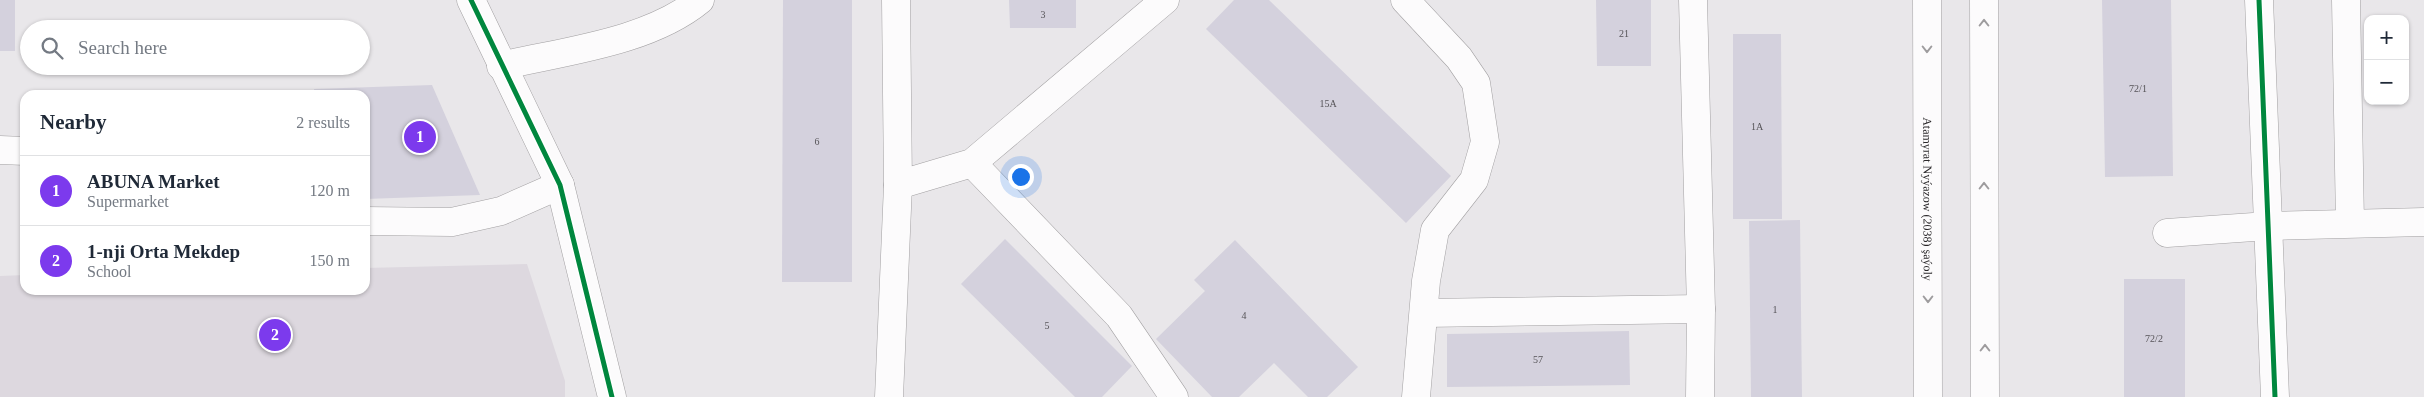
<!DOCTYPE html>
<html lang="en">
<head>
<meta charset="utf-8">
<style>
	:root { --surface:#fff; --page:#f6f6f7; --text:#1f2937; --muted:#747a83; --line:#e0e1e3; --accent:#7c3aed }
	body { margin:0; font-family:"Times New Roman",serif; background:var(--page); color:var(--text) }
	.controls { position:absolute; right:15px; top:15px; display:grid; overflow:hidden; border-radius:10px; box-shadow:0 1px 4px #0004 }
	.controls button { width:45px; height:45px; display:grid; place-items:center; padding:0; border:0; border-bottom:1px solid var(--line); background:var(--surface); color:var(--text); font:25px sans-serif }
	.you { position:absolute; left:1020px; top:176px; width:18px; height:18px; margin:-12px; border:4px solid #fff; border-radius:50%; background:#1a73e8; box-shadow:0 0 0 8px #1a73e833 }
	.badge { display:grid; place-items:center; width:32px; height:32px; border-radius:50%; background:var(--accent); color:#fff; font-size:16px; font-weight:700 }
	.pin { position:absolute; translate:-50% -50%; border:2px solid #fff; box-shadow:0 1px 5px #0006 }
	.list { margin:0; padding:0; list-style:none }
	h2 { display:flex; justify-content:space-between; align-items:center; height:65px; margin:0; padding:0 20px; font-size:21px }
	h2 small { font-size:16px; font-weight:400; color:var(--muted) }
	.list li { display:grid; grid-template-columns:32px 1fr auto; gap:15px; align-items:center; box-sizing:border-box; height:70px; padding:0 20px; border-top:1px solid var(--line) }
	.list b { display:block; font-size:19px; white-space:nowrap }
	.list p { margin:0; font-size:16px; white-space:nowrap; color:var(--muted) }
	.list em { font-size:16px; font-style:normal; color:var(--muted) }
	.icon { flex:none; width:28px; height:28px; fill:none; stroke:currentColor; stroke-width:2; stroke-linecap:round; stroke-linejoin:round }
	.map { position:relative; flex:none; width:2424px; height:397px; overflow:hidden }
	.search { position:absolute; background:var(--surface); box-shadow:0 1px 4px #0004; left:20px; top:20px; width:350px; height:55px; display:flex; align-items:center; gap:12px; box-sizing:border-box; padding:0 18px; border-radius:28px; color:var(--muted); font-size:19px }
	.panel { position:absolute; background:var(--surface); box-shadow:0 1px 4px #0004; left:20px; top:90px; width:350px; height:205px; border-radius:15px }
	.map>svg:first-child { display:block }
	.built { fill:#ddd8df }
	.building { fill:#d4d1dd }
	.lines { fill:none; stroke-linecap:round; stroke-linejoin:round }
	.minor-casing { stroke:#a2a0a2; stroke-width:29 }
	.major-casing { stroke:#a2a0a2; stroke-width:29 }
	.minor { stroke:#fcfbfc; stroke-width:28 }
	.major { stroke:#fcfbfc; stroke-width:28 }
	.cycleway-casing { stroke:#fff; stroke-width:8 }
	.cycleway { stroke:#00873e; stroke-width:5 }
	.oneway { stroke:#9e9c9e }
	.labels { text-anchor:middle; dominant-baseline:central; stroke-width:4; stroke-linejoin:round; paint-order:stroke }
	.number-label { font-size:10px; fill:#565458 }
	.street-label { font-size:12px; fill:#2a282a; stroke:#fff }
</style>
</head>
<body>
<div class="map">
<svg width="2424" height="397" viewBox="0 0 2424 397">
	<rect width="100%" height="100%" fill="#e9e7ea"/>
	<path class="built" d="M 527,264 L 565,381 L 565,397 L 0,397 L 0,276 L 25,275 L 25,290 L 365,290 L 365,268 Z"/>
	<g class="building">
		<rect x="0" y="0" width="15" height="51"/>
		<path d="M 783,0 L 852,0 L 852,282 L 782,282 Z"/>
		<path d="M 1009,0 L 1076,0 L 1076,28 L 1010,28 Z"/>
		<path d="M 1234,0 L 1269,0 L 1451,176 L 1406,223 L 1206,29 Z"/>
		<path d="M 1596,0 L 1651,0 L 1651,66 L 1597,66 Z"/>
		<path d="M 2102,0 L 2171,0 L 2173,176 L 2105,177 Z"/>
		<path d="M 1733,34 L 1781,34 L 1782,219 L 1733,219 Z"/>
		<path d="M 432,85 L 480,195 L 365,199 L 365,95 L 315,95 L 314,89 Z"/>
		<path d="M 1800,220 L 1802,397 L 1751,397 L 1749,221 Z"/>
		<path d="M 1005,239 L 1132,366 L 1102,397 L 1075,397 L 961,284 Z"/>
		<path d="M 1235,240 L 1358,367 L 1327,397 L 1308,397 L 1274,363 L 1239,397 L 1212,397 L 1156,339 L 1205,291 L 1194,280 Z"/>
		<rect x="2124" y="279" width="61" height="118"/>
		<path d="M 1629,331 L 1630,385 L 1447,387 L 1447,334 Z"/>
	</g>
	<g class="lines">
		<defs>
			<g id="minor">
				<path d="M 471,0 L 560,185 L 612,397"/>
				<path d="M 896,0 L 898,185 L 972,163 L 1165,0"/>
				<path d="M 1405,0 L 1459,58 L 1476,83 L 1485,142 L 1474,180 L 1435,230 L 1426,281 L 1416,397"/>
				<path d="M 1693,0 L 1701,309 L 1700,397"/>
				<path d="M 2259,0 L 2275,397"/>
				<path d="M 2346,0 L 2350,223"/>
				<path d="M 501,66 C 565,51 649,42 700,0"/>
				<path d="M 0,150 L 25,151"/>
				<path d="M 972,163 L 1119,316 L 1174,397"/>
				<path d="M 365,221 L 452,222 L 501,211 L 560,185"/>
				<path d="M 2167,233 L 2268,226 L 2424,222"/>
				<path d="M 1424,313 L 1701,309"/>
				<path d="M 889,397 L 898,185"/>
			</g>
			<g id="major">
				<path id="s1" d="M 1927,0 L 1928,397"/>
				<path d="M 1984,0 L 1985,397"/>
			</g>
		</defs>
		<use href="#minor" class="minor-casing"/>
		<use href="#major" class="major-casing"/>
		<use href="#minor" class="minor"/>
		<use href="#major" class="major"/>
		<defs>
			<g id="cycleway">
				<path d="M 471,0 L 560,185 L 612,397"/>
				<path d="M 2259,0 L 2275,397"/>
			</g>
		</defs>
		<use href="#cycleway" class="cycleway-casing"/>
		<use href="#cycleway" class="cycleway"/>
	</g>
	<defs><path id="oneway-chevron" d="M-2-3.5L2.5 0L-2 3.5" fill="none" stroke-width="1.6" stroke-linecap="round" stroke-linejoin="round" transform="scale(1.25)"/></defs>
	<g class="oneway">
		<use href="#oneway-chevron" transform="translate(1984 23) rotate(-90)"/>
		<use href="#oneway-chevron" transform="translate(1927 49) rotate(90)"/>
		<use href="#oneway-chevron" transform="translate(1984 186) rotate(-90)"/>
		<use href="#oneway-chevron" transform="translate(1928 299) rotate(90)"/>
		<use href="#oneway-chevron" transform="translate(1985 348) rotate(-90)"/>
	</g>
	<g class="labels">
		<g class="number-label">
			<text x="1043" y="14">3</text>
			<text x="1624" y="33">21</text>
			<text x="2138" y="88">72/1</text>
			<text x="1328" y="103">15A</text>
			<text x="1757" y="126">1A</text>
			<text x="817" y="141">6</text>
			<text x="1775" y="309">1</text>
			<text x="1244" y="315">4</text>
			<text x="1047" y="325">5</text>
			<text x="2154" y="338">72/2</text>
			<text x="1538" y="359">57</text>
		</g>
		<g class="street-label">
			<text stroke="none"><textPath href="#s1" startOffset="199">Atamyrat Nyýazow (2038) şaýoly</textPath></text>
		</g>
	</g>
</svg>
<div class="controls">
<button>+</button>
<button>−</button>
</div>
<div class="you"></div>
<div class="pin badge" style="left:420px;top:137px">1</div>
<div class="pin badge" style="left:275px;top:335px">2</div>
<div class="search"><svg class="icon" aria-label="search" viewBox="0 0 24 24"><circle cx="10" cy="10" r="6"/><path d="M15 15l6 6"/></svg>Search here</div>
<section class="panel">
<h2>Nearby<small>2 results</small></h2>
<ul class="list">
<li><span class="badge">1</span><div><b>ABUNA Market</b><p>Supermarket</p></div><em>120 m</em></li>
<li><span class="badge">2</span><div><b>1-nji Orta Mekdep</b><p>School</p></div><em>150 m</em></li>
</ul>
</section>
</div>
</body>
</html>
